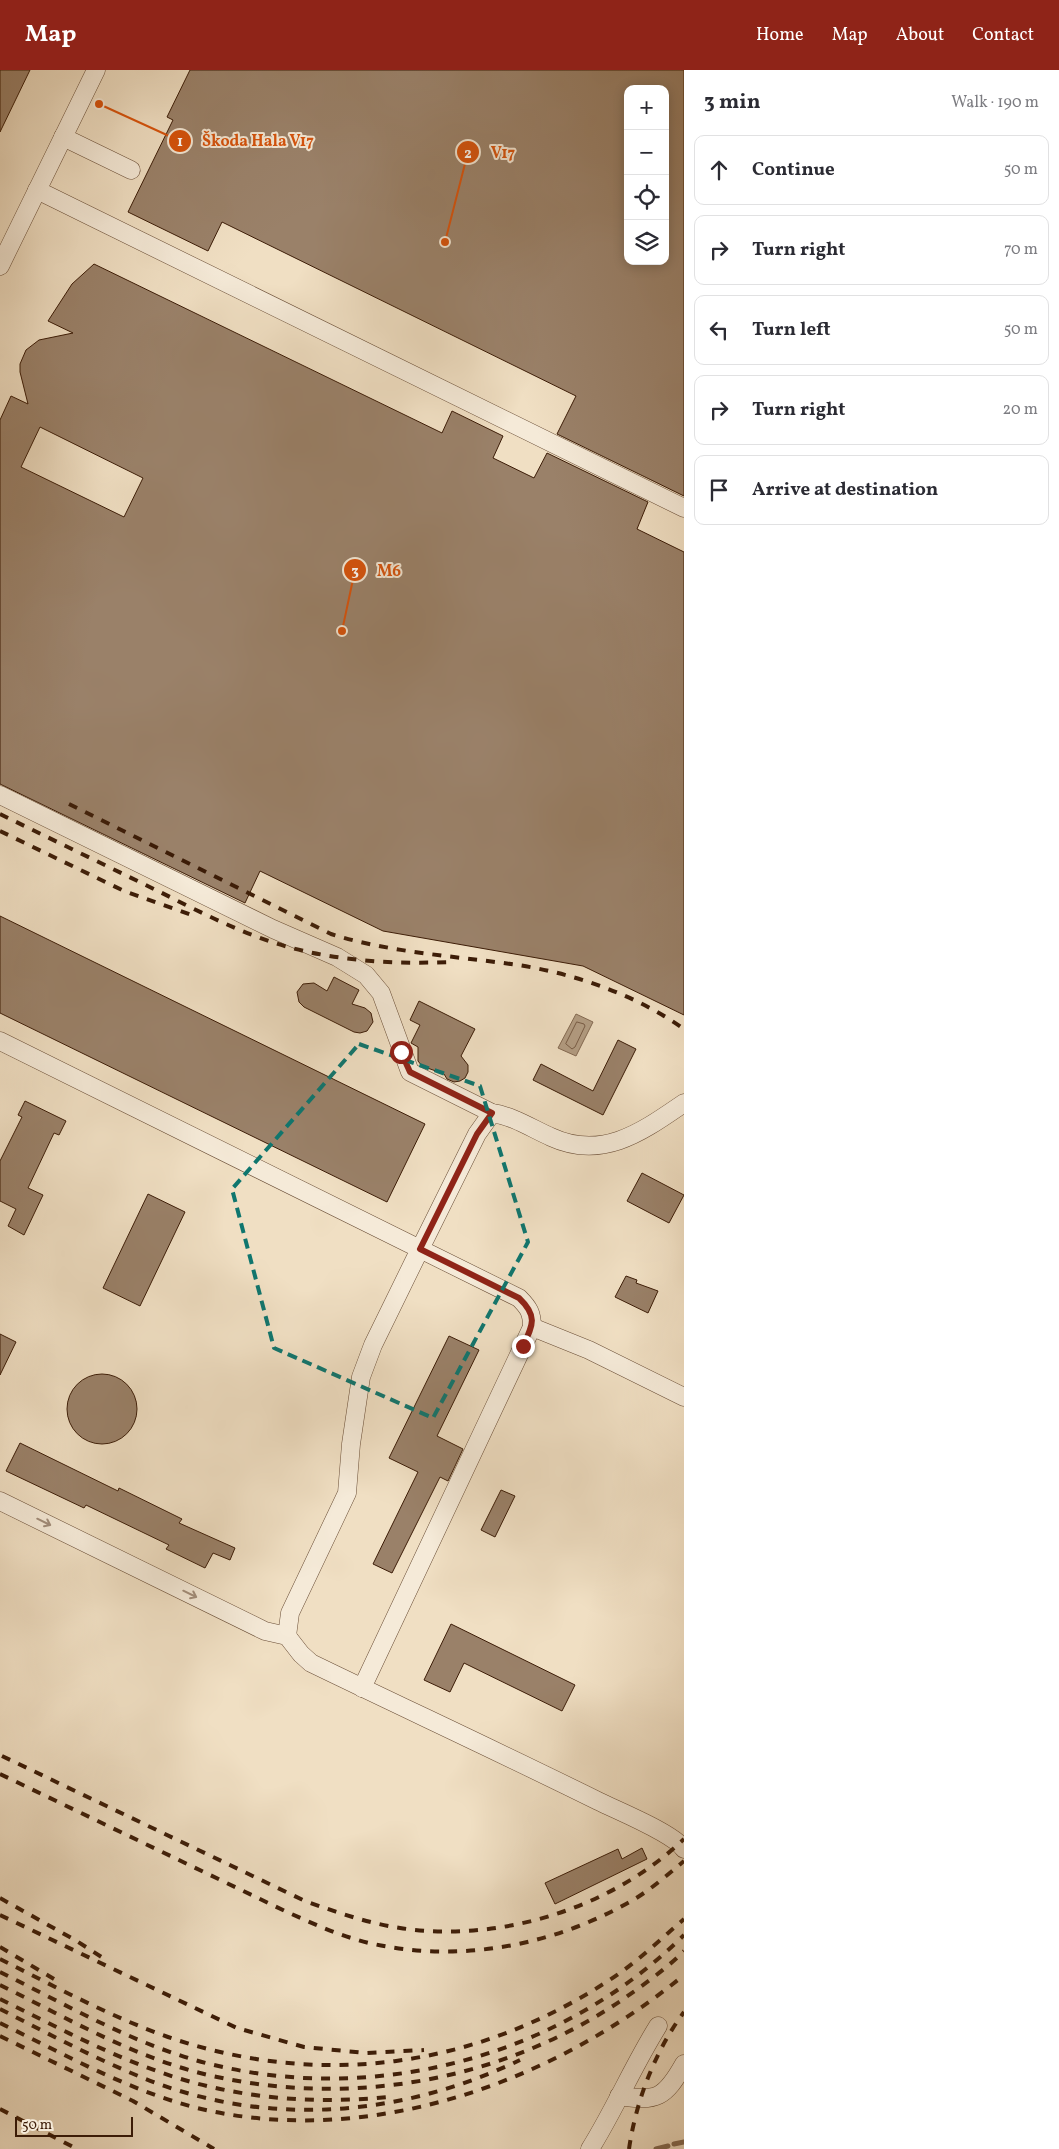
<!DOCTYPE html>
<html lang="en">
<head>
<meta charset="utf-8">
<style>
	:root { --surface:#fff; --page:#f7f7f7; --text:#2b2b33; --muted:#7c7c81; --line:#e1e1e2; --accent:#8f2418 }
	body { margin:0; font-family:Vollkorn,serif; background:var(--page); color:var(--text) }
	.controls { position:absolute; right:15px; top:15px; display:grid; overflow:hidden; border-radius:10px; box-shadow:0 2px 12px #0003 }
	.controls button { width:45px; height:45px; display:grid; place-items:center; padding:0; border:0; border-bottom:1px solid var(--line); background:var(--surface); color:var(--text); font:25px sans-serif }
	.scale { position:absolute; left:15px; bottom:12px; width:118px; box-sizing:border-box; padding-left:5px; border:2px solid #3c1c07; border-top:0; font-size:14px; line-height:18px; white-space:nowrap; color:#3c1c07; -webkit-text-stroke:4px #f5ead8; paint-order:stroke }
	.stop { position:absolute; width:15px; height:15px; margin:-11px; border:4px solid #8f2418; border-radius:50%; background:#fff }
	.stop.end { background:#8f2418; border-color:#fff; box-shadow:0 1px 5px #0008 }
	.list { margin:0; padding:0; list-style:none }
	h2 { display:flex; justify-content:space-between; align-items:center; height:65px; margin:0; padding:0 20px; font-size:21px }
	h2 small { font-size:16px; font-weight:400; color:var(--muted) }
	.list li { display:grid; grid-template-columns:32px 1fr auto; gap:15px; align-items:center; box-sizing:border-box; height:70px; margin:0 10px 10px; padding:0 10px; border:1px solid var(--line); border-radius:10px }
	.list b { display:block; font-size:19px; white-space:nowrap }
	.list em { font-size:16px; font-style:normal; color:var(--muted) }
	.icon { flex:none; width:28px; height:28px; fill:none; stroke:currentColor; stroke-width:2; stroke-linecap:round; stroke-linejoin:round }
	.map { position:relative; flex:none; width:684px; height:2079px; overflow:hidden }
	header { display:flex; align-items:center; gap:30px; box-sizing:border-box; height:70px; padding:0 25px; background:var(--accent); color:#fff }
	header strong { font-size:24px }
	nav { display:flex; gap:28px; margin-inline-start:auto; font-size:18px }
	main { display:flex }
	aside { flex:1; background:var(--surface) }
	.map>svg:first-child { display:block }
	.water { fill:#b39d83; stroke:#836951 }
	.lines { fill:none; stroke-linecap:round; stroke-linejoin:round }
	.shore { stroke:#785c45; stroke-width:1 }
	.stream { stroke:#836951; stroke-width:5 }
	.building { fill:#9a8169; stroke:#3c1c07; fill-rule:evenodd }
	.minor-casing { stroke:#694d36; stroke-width:19 }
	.minor { stroke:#f5ead8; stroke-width:18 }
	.rail { stroke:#3c1c07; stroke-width:4; stroke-dasharray:9 9; stroke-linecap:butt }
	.oneway { stroke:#a28d7a }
	.route { stroke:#8f2418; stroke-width:6 }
	.marked { fill:none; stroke:#0f766e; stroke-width:4; stroke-dasharray:10 6; stroke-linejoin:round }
	.leader { fill:none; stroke:#d7530c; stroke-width:2 }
	.callout-dot { fill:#d7530c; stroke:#f5ead8; stroke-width:2 }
	.mark-label { font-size:15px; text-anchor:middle; font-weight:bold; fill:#fff }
	.callout-label { font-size:16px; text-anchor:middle; font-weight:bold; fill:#d7530c; stroke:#f5ead8; stroke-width:4; stroke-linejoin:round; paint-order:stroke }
</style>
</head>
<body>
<header>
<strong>Map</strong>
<nav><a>Home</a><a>Map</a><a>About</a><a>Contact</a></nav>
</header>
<main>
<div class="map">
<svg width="684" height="2079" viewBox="0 0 684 2079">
	<rect width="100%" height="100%" fill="#f0dfc3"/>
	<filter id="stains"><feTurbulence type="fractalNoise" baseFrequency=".004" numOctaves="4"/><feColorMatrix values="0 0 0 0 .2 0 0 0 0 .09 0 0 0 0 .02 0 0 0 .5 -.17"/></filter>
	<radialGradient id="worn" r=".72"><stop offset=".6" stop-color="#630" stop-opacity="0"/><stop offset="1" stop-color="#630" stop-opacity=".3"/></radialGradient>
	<path class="water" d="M 576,944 L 593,952 L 576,986 L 558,978 Z"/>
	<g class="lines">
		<path class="shore" d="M 577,952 L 584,954 L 585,956 L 575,977 L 572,979 L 566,974 Z"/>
		<g class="stream">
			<path d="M 674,2074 L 684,2072"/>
			<path d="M 656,2079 L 668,2076"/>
		</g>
	</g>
	<g class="building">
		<path d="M 0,0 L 30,0 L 0,62 Z"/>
		<path d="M 190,0 L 684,0 L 684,426 L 557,364 L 576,326 L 222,152 L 208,181 L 128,142 L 173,50 L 167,47 ZM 628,19 L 665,19 L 665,191 L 628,191 Z"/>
		<path d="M 94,194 L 442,363 L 452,341 L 503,366 L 493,388 L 534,408 L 547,383 L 648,432 L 637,459 L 684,482 L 684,945 L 583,896 L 383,861 L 260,801 L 245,833 L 0,714 L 0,350 L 11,326 L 28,334 L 20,302 L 20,294 L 26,280 L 39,270 L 73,263 L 48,251 L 72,214 ZM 40,357 L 143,408 L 124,447 L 21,397 Z"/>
		<path d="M 0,846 L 425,1054 L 387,1132 L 0,943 Z"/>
		<path d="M 334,907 L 359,920 L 352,934 L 365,938 L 371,943 L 373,952 L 367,961 L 360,963 L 354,962 L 304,937 L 299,932 L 297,922 L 303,914 L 314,913 L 327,921 Z"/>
		<path d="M 419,931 L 475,959 L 461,986 L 468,995 L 468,1002 L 465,1008 L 460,1011 L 454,1012 L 447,1009 L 444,1004 L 422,996 L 418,991 L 418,977 L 411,973 L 420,955 L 410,950 Z"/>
		<path d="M 618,970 L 636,979 L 603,1045 L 533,1010 L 541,994 L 593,1021 Z"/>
		<path d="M 25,1031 L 66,1051 L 59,1065 L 54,1063 L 28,1118 L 43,1125 L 24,1165 L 8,1156 L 16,1139 L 0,1131 L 0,1091 L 22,1047 L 18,1045 Z"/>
		<path d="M 642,1103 L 684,1125 L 669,1153 L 627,1131 Z"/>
		<path d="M 148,1124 L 185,1142 L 140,1236 L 103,1218 Z"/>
		<path d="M 626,1206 L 637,1210 L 636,1213 L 658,1221 L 648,1243 L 615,1227 Z"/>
		<path d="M 0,1264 L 16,1272 L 0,1305 Z"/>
		<path d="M 449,1266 L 479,1280 L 437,1366 L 463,1379 L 448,1411 L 440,1407 L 392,1503 L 373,1494 L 418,1402 L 389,1388 Z"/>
		<circle cx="102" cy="1339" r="35"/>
		<path d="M 20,1373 L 118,1421 L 119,1418 L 182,1449 L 179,1453 L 235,1478 L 230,1490 L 213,1483 L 205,1498 L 166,1479 L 169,1475 L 86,1435 L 84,1438 L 6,1401 Z"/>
		<path d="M 501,1420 L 515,1426 L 495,1467 L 481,1460 Z"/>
		<path d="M 451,1554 L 575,1615 L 562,1641 L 464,1593 L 450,1622 L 424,1610 Z"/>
		<path d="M 642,1778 L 647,1789 L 555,1834 L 545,1813 L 618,1779 L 622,1789 Z"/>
	</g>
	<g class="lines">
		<defs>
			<g id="minor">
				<path d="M 63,67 L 131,100"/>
				<path d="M 37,120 L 684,438"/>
				<path d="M 0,196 L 96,0"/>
				<path d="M 0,725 L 273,859 L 337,887 L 366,905 L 381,923 L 410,1002 L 492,1043 C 513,1046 531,1058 551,1067 C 603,1091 643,1061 684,1033"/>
				<path d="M 0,971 L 420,1179 L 373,1275 L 361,1307 L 351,1374 L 347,1423 L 290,1543 L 287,1566"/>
				<path d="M 532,1257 L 589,1280 L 684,1327"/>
				<path d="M 0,1431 L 265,1561 L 287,1566 L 301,1584 L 311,1593 C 406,1639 503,1684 598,1731 C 618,1741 673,1763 684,1779"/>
				<path d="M 362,1618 L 532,1257 C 532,1243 529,1238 519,1228 L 420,1179 L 477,1064 L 492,1043"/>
				<path d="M 619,2026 C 657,2032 665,2028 684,1994"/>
				<path d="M 590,2079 C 615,2039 633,1996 658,1956"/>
			</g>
		</defs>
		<use href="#minor" class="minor-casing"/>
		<use href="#minor" class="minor"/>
		<g class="rail">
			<path d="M 69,734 L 331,864 C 392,883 455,886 518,895 C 576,904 636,925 684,959"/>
			<path d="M 0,744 C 53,770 107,796 160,822 C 206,845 254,870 304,881 C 353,892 402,894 451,892"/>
			<path d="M 0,761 L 124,821 L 197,847"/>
			<path d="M 2,1686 L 305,1831 C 336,1842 367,1853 400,1858 C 499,1873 611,1839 684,1769"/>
			<path d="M 0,1704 L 287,1842 C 314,1854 340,1866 369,1873 C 456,1893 548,1877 626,1834 C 647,1823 666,1806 684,1791"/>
			<path d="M 0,1828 L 75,1870 L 103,1888"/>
			<path d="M 0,1845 L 237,1958 L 304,1977 L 366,1983 L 424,1980"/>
			<path d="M 0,1877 L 54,1909"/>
			<path d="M 0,1889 C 54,1916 111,1947 168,1967 C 320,2019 474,1998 608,1911 C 636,1893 660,1870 684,1849"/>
			<path d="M 0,1902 C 69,1936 138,1977 214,1995 C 380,2035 563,1985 684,1865"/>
			<path d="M 0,1915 C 65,1947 130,1985 200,2003 C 344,2039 499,2013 622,1930 C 643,1915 665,1900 684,1881"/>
			<path d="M 0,1929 C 59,1958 118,1990 181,2009 C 247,2029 319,2034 388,2027"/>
			<path d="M 0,1939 C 47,1963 94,1988 143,2008 C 267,2058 401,2047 520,1990"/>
			<path d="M 0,1953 C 64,1984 127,2020 197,2038 C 368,2079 551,2014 684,1905"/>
			<path d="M 0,1966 L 133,2031 L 214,2079"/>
			<path d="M 0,2039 L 77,2079"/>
			<path d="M 629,2079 C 636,2031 655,1981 684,1942"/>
		</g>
	</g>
	<defs><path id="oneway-shaft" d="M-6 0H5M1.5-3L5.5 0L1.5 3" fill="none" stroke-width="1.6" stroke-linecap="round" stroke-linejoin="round" transform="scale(1.25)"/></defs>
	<g class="oneway">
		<use href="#oneway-shaft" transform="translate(44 1452) rotate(26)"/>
		<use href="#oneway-shaft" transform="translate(190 1524) rotate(26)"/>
	</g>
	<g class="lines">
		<path class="route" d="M 401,982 L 410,1002 L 492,1043 L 477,1064 L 420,1179 L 519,1228 C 538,1246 533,1255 523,1276"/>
	</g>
	<path class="marked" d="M 359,974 L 480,1016 L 528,1172 L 433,1348 L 274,1278 L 232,1119 Z"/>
	<path class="leader" d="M99 34L180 71M445 172L468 82M342 561L355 500"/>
	<g class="callout-dot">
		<circle cx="99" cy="34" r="5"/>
		<circle cx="445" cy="172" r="5"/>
		<circle cx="342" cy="561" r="5"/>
		<circle cx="180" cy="71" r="12"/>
		<circle cx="468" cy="82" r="12"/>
		<circle cx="355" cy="500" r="12"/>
	</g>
	<g class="mark-label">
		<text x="180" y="76">1</text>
		<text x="468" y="88">2</text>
		<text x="355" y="505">3</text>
	</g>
	<g class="callout-label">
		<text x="258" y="76">Škoda Hala V17</text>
		<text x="503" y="88">V17</text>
		<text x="389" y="506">M6</text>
	</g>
	<rect width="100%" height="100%" filter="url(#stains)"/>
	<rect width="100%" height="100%" fill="url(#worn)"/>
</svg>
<div class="controls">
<button>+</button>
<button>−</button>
<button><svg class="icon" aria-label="locate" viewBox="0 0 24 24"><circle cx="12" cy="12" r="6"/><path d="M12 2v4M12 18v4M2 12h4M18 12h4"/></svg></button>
<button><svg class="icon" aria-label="layers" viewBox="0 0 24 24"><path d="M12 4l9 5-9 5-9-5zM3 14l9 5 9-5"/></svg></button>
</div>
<div class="scale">50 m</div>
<div class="stop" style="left:401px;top:982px"></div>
<div class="stop end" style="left:523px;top:1276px"></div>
</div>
<aside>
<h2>3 min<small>Walk · 190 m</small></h2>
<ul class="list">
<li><svg class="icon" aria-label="ahead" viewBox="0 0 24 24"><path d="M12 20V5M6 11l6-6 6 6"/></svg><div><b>Continue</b></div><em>50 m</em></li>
<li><svg class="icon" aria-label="right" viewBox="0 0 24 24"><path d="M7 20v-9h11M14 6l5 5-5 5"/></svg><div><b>Turn right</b></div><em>70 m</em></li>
<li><svg class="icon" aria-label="left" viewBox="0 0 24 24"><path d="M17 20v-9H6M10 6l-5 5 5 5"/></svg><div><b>Turn left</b></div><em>50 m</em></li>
<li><svg class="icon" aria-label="right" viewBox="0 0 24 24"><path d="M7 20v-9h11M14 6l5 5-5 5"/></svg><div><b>Turn right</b></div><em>20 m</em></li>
<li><svg class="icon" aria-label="arrive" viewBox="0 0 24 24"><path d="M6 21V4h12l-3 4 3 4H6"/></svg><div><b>Arrive at destination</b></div></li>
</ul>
</aside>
</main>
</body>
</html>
